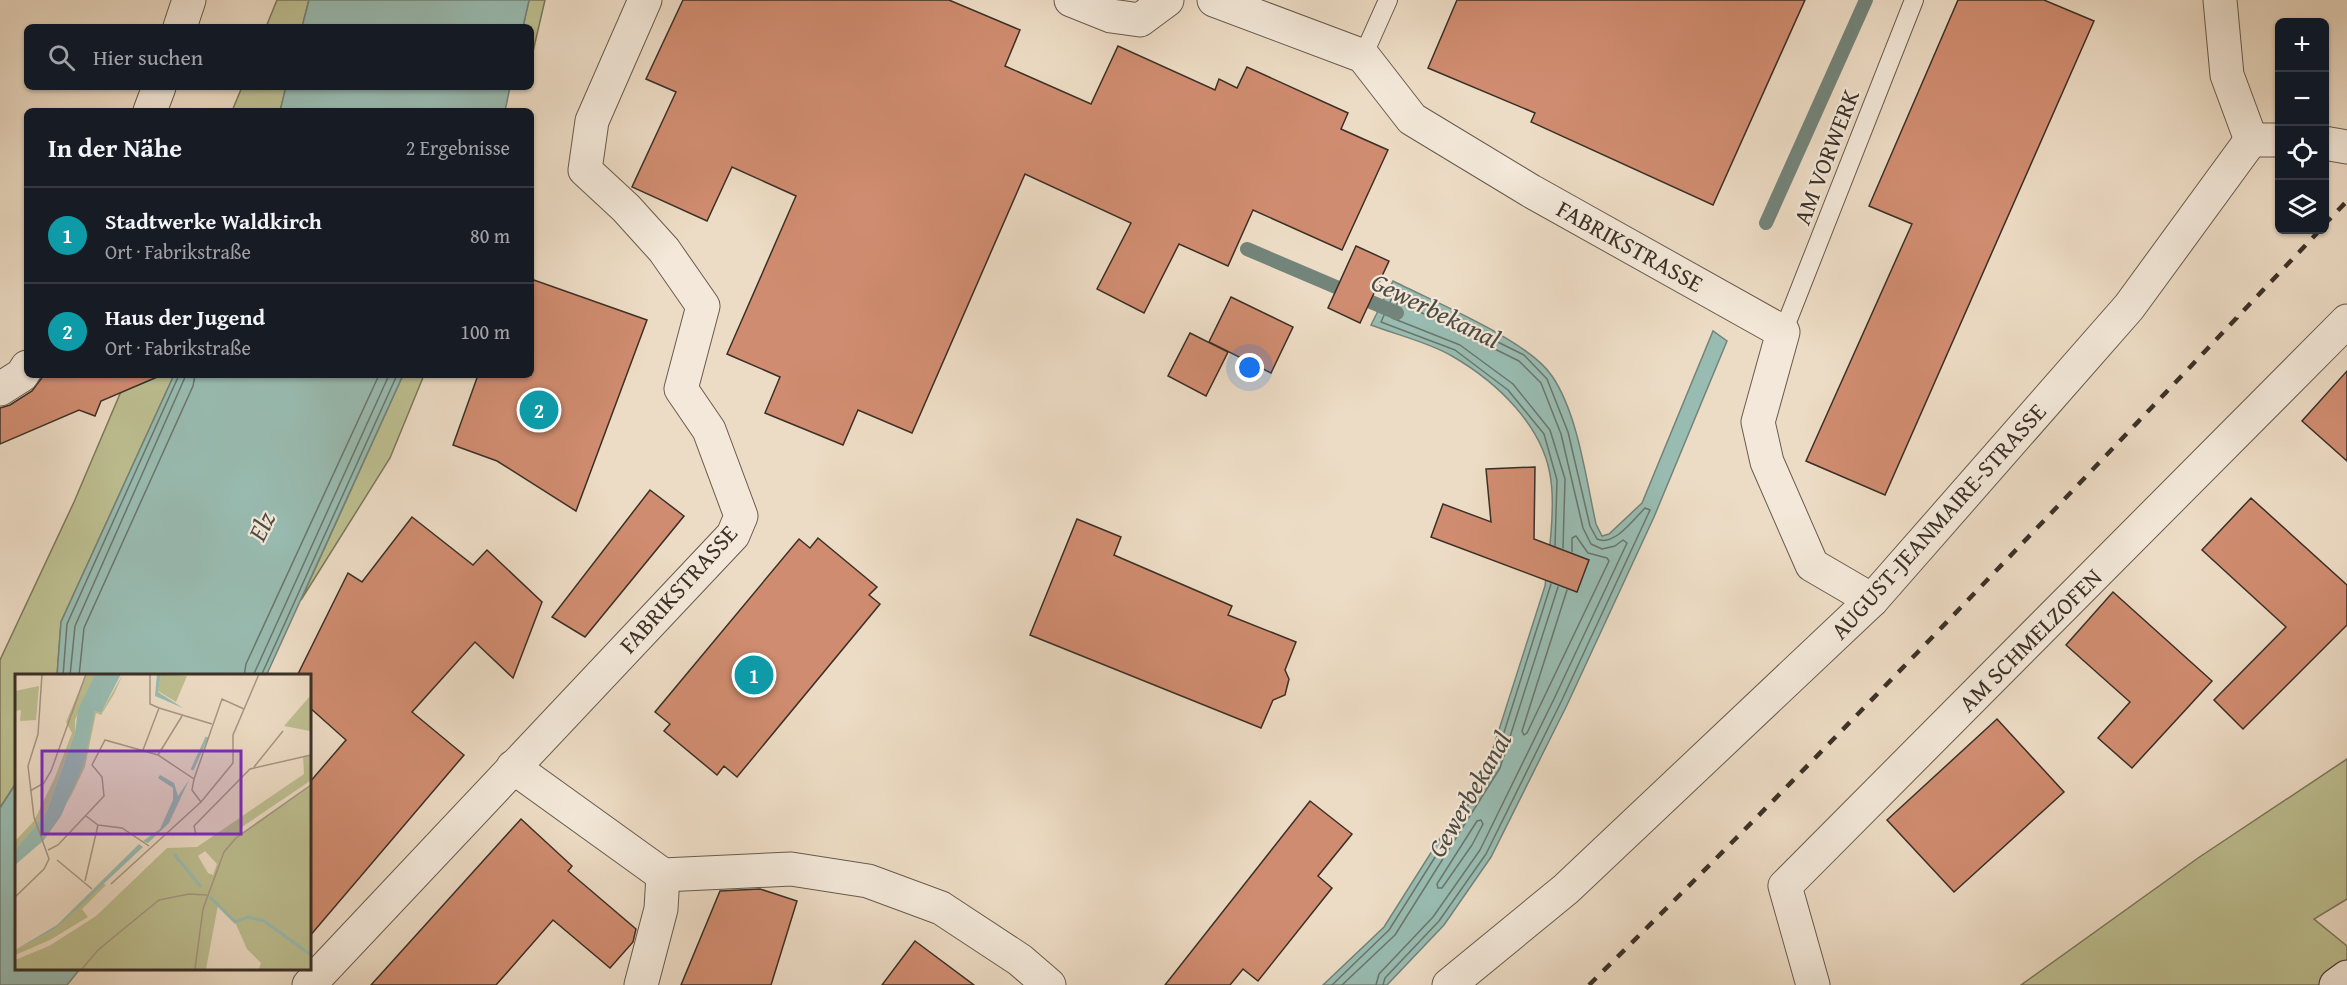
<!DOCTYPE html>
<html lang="de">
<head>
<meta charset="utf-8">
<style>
	:root { --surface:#171b24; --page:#242831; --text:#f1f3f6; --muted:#9ea1a6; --line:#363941; --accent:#db2777 }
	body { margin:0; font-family:"Gentium Book Plus",serif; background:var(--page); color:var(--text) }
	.controls { position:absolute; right:18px; top:18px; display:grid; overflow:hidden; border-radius:9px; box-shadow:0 2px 4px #0004 }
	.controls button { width:54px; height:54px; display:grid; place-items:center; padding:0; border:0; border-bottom:2px solid var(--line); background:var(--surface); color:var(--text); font:30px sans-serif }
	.you { position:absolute; left:1250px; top:368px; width:21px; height:21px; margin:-15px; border:4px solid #fff; border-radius:50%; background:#1a73e8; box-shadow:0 0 0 9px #1a73e833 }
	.badge { display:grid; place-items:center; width:39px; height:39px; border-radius:50%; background:var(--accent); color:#fff; font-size:20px; font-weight:700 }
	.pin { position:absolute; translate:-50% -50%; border:3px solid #fff; box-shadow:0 2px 6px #0006 }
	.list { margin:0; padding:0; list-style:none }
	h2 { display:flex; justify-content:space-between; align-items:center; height:78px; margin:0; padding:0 24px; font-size:26px }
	h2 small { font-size:20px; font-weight:400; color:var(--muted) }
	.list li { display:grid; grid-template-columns:39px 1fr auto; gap:18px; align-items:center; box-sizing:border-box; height:96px; padding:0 24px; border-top:2px solid var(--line) }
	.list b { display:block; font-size:22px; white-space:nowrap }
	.list p { margin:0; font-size:20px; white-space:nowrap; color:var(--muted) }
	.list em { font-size:20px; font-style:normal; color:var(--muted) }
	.icon { flex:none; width:33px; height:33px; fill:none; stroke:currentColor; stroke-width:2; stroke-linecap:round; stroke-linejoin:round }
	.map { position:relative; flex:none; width:2347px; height:985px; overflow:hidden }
	.search { position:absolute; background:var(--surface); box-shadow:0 2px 4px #0004; left:24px; top:24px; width:510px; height:66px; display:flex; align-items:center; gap:15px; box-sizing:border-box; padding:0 21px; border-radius:9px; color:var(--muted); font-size:22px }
	.panel { position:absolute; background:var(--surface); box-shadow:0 2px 4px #0004; left:24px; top:108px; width:510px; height:270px; border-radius:9px }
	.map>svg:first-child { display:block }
	.green { fill:#bdbf91; stroke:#7c785c; stroke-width:1.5 }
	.water { fill:#99bcb2; stroke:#73847a; stroke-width:1.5 }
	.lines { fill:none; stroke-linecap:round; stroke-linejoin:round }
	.shore { stroke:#6a766c; stroke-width:1.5 }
	.stream { stroke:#73847a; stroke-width:14 }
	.building { fill:#d08c70; stroke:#3b3027; stroke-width:1.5 }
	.lane-casing { stroke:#685b4e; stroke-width:20 }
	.street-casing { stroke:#685b4e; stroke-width:35 }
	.secondary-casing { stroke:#3b3027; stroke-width:35 }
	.lane { stroke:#f3e8d9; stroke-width:18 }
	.street { stroke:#f3e8d9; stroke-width:33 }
	.secondary { stroke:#f3e8d9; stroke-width:33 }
	.rail { stroke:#3b3027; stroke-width:4.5; stroke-dasharray:10 10; stroke-linecap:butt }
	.labels { text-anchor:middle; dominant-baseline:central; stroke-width:4.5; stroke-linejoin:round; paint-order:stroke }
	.street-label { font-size:24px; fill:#3b3027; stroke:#f3e8d9 }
	.water-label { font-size:26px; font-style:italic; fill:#4e4c43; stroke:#f3e8d9 }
	.inset-river { fill:none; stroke:#99bcb2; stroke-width:3 }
	.inset-road { fill:none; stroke:#a69786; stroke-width:1.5 }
	.view { fill:#7b2cbf; fill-opacity:0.15; stroke:#7b2cbf; stroke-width:3 }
	.inset-edge { fill:none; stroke:#3b3027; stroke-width:3 }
</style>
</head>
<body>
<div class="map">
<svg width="2347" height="985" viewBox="0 0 2347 985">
	<rect width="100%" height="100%" fill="#eddcc5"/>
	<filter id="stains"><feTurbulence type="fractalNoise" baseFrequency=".00333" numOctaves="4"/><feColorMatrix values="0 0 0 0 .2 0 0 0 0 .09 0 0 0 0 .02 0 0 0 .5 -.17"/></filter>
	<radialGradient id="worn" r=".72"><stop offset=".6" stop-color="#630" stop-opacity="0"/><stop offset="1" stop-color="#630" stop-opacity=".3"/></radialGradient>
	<g class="green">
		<path d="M 277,0 L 309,0 L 302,27 L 266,27 Z"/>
		<path d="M 529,0 L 545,0 L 531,60 L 531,27 L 523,27 Z"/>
		<path d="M 242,87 L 286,87 L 280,111 L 232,111 Z"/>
		<path d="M 128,375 L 174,375 L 61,622 L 57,676 L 16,676 L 16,783 L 0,808 L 0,660 L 74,502 Z"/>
		<path d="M 403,375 L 424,375 L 390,458 L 301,600 Z"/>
		<path d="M 2347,759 L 2347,899 L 2314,919 L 2347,946 L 2347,985 L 2021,985 L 2198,858 Z"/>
	</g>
	<g class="water">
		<path d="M 309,0 L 529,0 L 523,27 L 302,27 Z"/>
		<path d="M 286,87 L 510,87 L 505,111 L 280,111 Z"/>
		<path d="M 1393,281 C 1434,302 1528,340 1552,376 C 1578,414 1586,479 1596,524 L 1602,536 L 1609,534 L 1642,503 L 1713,331 L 1727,341 L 1654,517 L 1567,705 L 1491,857 L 1444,925 L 1387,985 L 1323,985 L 1384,927 L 1489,761 L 1545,586 C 1549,556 1555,510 1551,481 C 1545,427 1497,382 1452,356 C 1428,342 1397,335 1371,325 Z"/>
		<path d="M 174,375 L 403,375 L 266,676 L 57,676 L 61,622 Z"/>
		<path d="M 16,783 L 16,968 L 80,969 L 67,985 L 0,985 L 0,808 Z"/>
	</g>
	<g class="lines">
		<g class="shore">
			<path d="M 1567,590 L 1522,731 L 1524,735 L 1527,733 L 1609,561 L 1607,558 L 1588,553 L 1576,536 L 1572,538 L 1572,552"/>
			<path d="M 63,676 L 67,624 L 179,375"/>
			<path d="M 70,676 L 75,626 L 186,375"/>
			<path d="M 79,676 L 84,628 L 193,386 L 195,375"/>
			<path d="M 244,676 L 246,664 L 379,375"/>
			<path d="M 253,676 L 389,375"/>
			<path d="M 261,676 L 397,375"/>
			<path d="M 1481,820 L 1483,824 L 1472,845 L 1442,888 L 1438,888 L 1437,884 L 1477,821 Z"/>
			<path d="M 1332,985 L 1389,930 L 1494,764 L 1551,584"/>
			<path d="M 1342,985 L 1395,935 L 1500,768 L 1558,587"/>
			<path d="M 1376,985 L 1379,974 L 1433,917 L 1480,850 L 1554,699 L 1627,543 L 1623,540 L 1615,546 L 1602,549 L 1591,544 L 1583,528 L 1561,434 L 1541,383 L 1519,361 L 1398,301 L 1392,318 L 1460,345 L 1513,384 L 1550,430 L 1565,479 L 1563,548"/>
			<path d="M 1383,985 L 1385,978 L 1439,921 L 1486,854 L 1561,702 L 1650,510 L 1645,508 C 1634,519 1614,547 1597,539 L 1590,526 L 1568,432 L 1547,379 L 1524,355 L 1395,291 L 1381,322 L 1455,350 L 1508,390 L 1544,434 L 1557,480 L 1555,546"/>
		</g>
		<g class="stream">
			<path d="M 1766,223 L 1866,0"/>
			<path d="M 1247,249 L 1397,313"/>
		</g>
	</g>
	<g class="building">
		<path d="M 683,0 L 949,0 L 1020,30 L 1005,66 L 1091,104 L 1118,46 L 1215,90 L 1219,79 L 1237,88 L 1247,67 L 1348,113 L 1341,129 L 1388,150 L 1342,250 L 1253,210 L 1228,266 L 1179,244 L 1144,313 L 1097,289 L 1131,223 L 1025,174 L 912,433 L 858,410 L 843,445 L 765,413 L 780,377 L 727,354 L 796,196 L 732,167 L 707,221 L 632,187 L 676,92 L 646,79 Z"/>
		<path d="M 1457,0 L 1805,0 L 1713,205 L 1531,122 L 1535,113 L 1428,68 Z"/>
		<path d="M 1958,0 L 2044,0 L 2094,21 L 1885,495 L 1806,461 L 1912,224 L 1869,206 Z"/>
		<path d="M 1356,246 L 1389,261 L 1360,323 L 1328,308 Z"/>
		<path d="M 531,279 L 647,320 L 576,511 L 497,461 L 453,445 L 478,375 L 531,375 Z"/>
		<path d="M 1231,297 L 1293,327 L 1271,373 L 1209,342 Z"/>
		<path d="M 1190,333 L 1228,352 L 1206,396 L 1168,376 Z"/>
		<path d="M 2347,371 L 2347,461 L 2302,421 Z"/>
		<path d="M 44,375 L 162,375 L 101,401 L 95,416 L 79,410 L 0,444 L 0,408 L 10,405 L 32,391 Z"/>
		<path d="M 1535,467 L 1534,539 L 1589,560 L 1577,592 L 1431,537 L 1443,504 L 1491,522 L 1486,469 Z"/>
		<path d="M 650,490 L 684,516 L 585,637 L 552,617 Z"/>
		<path d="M 2251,498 L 2347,585 L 2347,625 L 2243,729 L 2214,700 L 2286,627 L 2202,550 Z"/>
		<path d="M 412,517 L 473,565 L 487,550 L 542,602 L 513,678 L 475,642 L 412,712 L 464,755 L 309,937 L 309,783 L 346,740 L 309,707 L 309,676 L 297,676 L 348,573 L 362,582 Z"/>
		<path d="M 1077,519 L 1121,537 L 1114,555 L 1232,606 L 1228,615 L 1296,642 L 1285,670 L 1289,679 L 1285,695 L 1273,700 L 1261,728 L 1030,635 Z"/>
		<path d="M 818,538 L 877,587 L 869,595 L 880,604 L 737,777 L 724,766 L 717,775 L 664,731 L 670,724 L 655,712 L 799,539 L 810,548 Z"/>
		<path d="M 2113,592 L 2212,681 L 2132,768 L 2098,738 L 2130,702 L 2066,645 Z"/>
		<path d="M 1997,719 L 2064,792 L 1954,892 L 1887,820 Z"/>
		<path d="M 1310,801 L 1352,834 L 1318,876 L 1332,888 L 1258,981 L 1243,969 L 1230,985 L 1165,985 Z"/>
		<path d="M 521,819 L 572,866 L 568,871 L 636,929 L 633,942 L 610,968 L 553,920 L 496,985 L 371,985 Z"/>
		<path d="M 760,889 L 797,901 L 771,985 L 681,985 L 720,891 Z"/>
		<path d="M 915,941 L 974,985 L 882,985 Z"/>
	</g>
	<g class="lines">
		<defs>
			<g id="lane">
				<path d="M 1363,56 L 1388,0"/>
				<path d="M 1783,332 L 1914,0"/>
			</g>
			<g id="street">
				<path d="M 1071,0 L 1111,16 L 1140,20 L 1167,0"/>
				<path d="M 1214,0 L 1363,56 L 1412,119 L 1531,191 L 1783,332 L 1758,422 L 1767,462 L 1812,565 L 1872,600"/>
				<path d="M 2220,0 L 2227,75 L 2251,140"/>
				<path d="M 180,27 L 189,0"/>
				<path d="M 150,111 L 159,87"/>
				<path d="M 2251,140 L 2280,140"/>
				<path d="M 2324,143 L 2347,147"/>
				<path d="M 0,389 L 22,375 L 27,367"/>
				<path d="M 513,767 L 663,875 L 791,869 L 868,881 L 941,908 L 1020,960 L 1049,985"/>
				<path d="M 309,985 L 733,535 L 741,516 L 709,430 L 681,389 L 703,306 L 664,250 L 626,208 L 585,170 L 592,121 L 645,0"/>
				<path d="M 641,985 L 661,909 L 663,875"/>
				<path d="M 1449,985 L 1566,889 L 1872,600 L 2129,307 L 2251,140"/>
				<path d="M 1813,985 L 1785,886 L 2347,321"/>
			</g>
			<path id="secondary" d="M 2336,985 L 2347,977"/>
		</defs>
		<use href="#lane" class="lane-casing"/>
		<use href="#street" class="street-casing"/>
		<use href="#secondary" class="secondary-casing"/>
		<use href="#lane" class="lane"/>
		<use href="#street" class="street"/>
		<use href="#secondary" class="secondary"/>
		<g class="rail">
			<path d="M 2324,225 L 2347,201"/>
			<path d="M 1589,985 C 1839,739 2079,484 2320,230"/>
		</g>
	</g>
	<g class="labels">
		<g class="street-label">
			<text transform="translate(1826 157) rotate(-69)">AM VORWERK</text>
			<text transform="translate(1630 246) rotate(29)">FABRIKSTRASSE</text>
			<text transform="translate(1938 521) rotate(-48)">AUGUST-JEANMAIRE-STRASSE</text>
			<text transform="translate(678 589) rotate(-48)">FABRIKSTRASSE</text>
			<text transform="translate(2030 640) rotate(-45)">AM SCHMELZOFEN</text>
		</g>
		<g class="water-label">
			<text transform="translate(1436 310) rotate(26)">Gewerbekanal</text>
			<text transform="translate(261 526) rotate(-64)">Elz</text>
			<text transform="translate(1469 794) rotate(-60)">Gewerbekanal</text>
		</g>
	</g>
	<g transform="translate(15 674)">
		<rect width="296" height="296" fill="#eddcc5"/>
		<path d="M 71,0 L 80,0 L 60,46 L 60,59 L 31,139 L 0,176 L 0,167 L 19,147 L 40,103 L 57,59 L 51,48 ZM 108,0 L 99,20 L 86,41 L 81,39 L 70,93 L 53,128 L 80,37 L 86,39 ZM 146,0 L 172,2 L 161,28 L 143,17 ZM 24,12 L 21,46 L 5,47 L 6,36 L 0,37 L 0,17 ZM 295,22 L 295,57 L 269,52 ZM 295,81 L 295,107 L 224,155 L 228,158 L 295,111 L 295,295 L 244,295 L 246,289 L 232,275 L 220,248 L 203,231 L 191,295 L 0,295 L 0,286 L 34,272 L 81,242 L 152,174 L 182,173 L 289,100 L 288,82 ZM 190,177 L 202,190 L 198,201 L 193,199 L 183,182 ZM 87,209 L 91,211 L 67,235 L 73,243 L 35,266 L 0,281 L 0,276 L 37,257 Z" fill="#bdbf91" fill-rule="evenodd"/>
		<path d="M 80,0 L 106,0 L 86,39 L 80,37 L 69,89 L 46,142 L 29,166 L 0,191 L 0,176 L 31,139 L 60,59 L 63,36 ZM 142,0 L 146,0 L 143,18 L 168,34 L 140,22 ZM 145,101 L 159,109 L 163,122 L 174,106 L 154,149 L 133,169 L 128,167 L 145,155 L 158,126 L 158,114 L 143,104 ZM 124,170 L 128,173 L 50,246 L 37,257 L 0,276 L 42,251 Z" fill="#99bcb2"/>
		<path class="inset-river" d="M 177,96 L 192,63M 159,180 L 186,213M 195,223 L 220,248 L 233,243 L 249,247 L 296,281"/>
		<path class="inset-road" d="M 144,34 L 197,50M 128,76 L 144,34 L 135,30 L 135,0M 143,81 L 167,42M 218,89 L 218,61 L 244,0M 239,93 L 268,57M 179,105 L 207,25 L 229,35M 15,117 L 29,109 L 36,97 L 71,0M 71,142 L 83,151 L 107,154 L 134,172M 181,161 L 179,152 L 235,95 L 296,81M 33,176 L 43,171 L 89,122 L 87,103 L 77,91 L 90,66 L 143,81 L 179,105 L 177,116 L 186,128M 42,186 L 77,215M 70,207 L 83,151M 96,210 L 186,128 L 218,89M 0,223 L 29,195 L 34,185 L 19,143 L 13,92 L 23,60 L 27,0M 67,295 L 83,276 L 144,226 L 174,220 L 192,221M 180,295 L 188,235 L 209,178 L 221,164 L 296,111"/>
		<path class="view" d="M 27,77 L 226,77 L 226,160 L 27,160 Z"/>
		<rect width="296" height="296" class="inset-edge"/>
	</g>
	<rect width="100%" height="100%" filter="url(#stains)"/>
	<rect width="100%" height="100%" fill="url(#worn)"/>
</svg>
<div class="controls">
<button>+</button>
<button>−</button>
<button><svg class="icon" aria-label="locate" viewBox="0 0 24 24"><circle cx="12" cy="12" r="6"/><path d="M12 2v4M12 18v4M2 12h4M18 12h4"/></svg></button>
<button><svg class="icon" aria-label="layers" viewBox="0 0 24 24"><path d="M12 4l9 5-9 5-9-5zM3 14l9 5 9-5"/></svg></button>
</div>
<div class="you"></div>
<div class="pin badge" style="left:754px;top:675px;background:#0f9aa8">1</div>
<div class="pin badge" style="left:539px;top:410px;background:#0f9aa8">2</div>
<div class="search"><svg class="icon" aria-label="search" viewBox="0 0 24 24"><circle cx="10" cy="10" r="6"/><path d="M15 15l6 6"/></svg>Hier suchen</div>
<section class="panel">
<h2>In der Nähe<small>2 Ergebnisse</small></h2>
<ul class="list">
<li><span class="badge" style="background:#0f9aa8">1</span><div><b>Stadtwerke Waldkirch</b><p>Ort · Fabrikstraße</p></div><em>80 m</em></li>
<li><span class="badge" style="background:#0f9aa8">2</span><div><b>Haus der Jugend</b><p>Ort · Fabrikstraße</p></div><em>100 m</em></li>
</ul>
</section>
</div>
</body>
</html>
